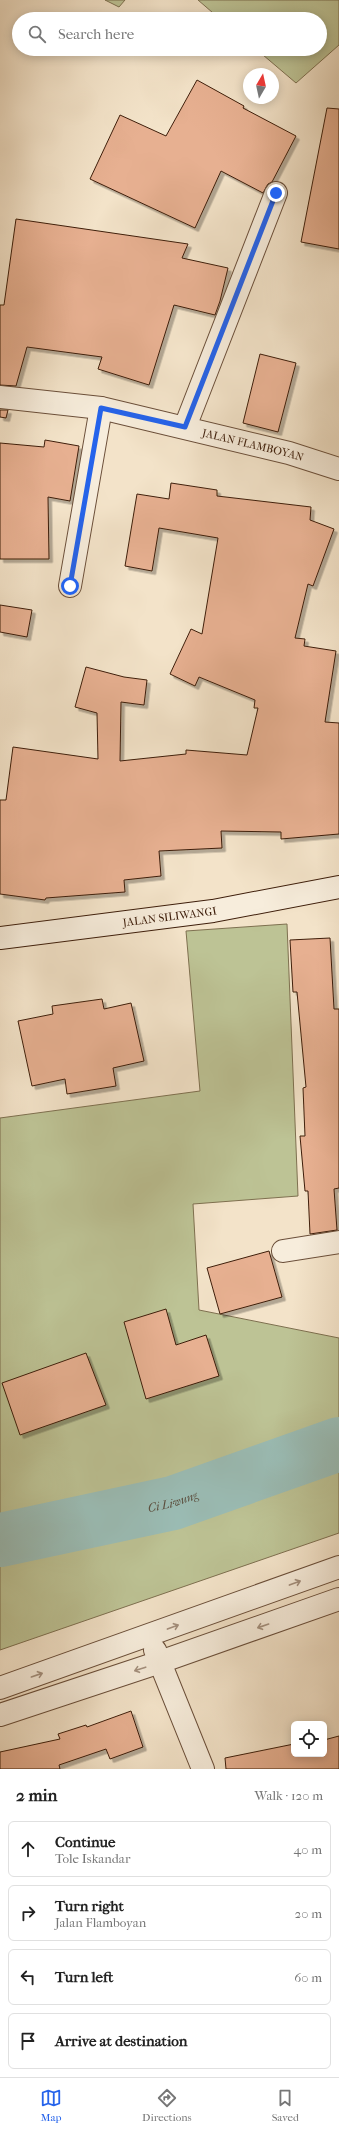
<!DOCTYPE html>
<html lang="en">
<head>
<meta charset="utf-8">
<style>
	:root { --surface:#fff; --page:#f2f2f2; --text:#222; --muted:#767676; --line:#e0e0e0; --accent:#2563eb }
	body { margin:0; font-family:"IM FELL French Canon",serif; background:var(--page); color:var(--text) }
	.controls { position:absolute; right:12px; bottom:12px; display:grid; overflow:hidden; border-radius:6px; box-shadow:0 2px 10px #0003 }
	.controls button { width:36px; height:36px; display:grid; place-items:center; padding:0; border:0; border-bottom:1px solid var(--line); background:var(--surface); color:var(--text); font:20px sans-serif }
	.compass { position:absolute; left:243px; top:68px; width:36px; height:36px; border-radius:50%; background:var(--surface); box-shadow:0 2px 10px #0003; rotate:9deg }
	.stop { position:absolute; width:12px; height:12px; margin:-9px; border:3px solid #2563eb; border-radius:50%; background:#fff }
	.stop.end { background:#2563eb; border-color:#fff; box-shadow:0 1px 4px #0008 }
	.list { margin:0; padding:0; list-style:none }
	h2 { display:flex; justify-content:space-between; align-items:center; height:52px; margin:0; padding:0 16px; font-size:17px }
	h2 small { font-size:13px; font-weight:400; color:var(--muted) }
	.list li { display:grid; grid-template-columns:26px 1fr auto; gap:12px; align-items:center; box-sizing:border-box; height:56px; margin:0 8px 8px; padding:0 8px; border:1px solid var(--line); border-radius:6px }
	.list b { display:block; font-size:15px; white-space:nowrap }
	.list p { margin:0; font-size:13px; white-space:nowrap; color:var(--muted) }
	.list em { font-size:13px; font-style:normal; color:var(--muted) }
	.icon { flex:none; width:22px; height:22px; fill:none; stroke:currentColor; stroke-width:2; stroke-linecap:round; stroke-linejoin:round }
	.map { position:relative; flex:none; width:339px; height:1769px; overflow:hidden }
	.search { position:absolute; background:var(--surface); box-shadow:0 2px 10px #0003; left:12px; right:12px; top:12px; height:44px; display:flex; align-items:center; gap:10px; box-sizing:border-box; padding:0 14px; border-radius:22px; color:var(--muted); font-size:15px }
	.sheet { height:308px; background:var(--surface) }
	nav { display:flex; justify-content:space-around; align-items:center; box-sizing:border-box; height:56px; border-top:1px solid var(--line); background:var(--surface); font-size:11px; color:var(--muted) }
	nav a { display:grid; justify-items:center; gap:2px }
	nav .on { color:var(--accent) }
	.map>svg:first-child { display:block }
	.green { fill:#bdc395; stroke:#7e7050 }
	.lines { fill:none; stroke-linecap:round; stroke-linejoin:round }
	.river { stroke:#9bbeb7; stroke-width:54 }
	.building { fill:#e7b091; stroke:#3e1e0b; filter:url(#shadow) }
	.minor-casing { stroke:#6b4f3a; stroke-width:24 }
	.secondary-casing { stroke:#3e1e0b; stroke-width:24 }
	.minor { stroke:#f7eddc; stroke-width:22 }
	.secondary { stroke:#f7eddc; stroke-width:22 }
	.oneway { stroke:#a4907e }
	.route { stroke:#2563eb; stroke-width:5 }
	.labels { text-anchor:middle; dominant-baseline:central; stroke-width:3.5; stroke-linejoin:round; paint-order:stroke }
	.street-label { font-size:11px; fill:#3e1e0b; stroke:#f7eddc }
	.water-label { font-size:12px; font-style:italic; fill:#5a4e3f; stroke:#f7eddc }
</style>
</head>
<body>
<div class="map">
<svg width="339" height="1769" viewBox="0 0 339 1769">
	<defs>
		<filter id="shadow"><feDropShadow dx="3.5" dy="3.5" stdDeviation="0" flood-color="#0004"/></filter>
	</defs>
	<rect width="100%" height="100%" fill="#f3e3c9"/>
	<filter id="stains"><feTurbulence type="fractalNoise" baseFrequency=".005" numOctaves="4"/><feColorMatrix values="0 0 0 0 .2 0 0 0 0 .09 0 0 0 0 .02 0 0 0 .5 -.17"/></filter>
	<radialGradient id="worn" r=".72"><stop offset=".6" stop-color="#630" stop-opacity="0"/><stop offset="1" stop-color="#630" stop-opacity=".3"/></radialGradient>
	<g class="green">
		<path d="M 105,0 L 125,0 L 119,7 Z"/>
		<path d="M 198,0 L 339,0 L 339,45 L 296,83 L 256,49 L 320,49 L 320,19 L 220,19 Z"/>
		<path d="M 287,924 L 298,1196 L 193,1204 L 199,1310 L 339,1338 L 339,1533 L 0,1650 L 0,1118 L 200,1091 L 186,931 Z"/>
	</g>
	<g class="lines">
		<path class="river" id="s1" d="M 0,1540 L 173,1503 L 339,1444"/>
	</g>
	<g class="building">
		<path d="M 197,80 L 244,106 L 243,108 L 296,136 L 272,182 L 268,184 L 263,193 L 221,171 L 195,228 L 90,179 L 120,115 L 166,136 Z"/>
		<path d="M 327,108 L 339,109 L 339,249 L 301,242 Z"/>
		<path d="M 16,219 L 188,244 L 182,258 L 228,268 L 220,301 L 215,315 L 174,305 L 149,385 L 98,369 L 102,357 L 27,347 L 16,386 L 0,385 L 0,305 L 4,305 Z"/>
		<path d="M 260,354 L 296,363 L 278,432 L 243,423 Z"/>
		<path d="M 0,410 L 8,410 L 6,418 L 0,417 Z"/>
		<path d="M 45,440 L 79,446 L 70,501 L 48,497 L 49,559 L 0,559 L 0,443 L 44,447 Z"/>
		<path d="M 171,483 L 217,490 L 217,496 L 311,507 L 310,520 L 334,529 L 313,586 L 308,584 L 295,638 L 305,639 L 304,646 L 336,651 L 325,722 L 339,723 L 339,834 L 281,839 L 281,832 L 221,831 L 222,848 L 159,851 L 161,876 L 124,880 L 125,892 L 46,898 L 45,900 L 0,894 L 0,800 L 6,800 L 13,747 L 98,759 L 97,713 L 75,707 L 86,667 L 124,677 L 147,680 L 144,705 L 121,702 L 120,761 L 186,754 L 186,750 L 247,755 L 258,708 L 254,708 L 255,700 L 199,677 L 195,686 L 170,674 L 191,629 L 202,634 L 218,538 L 159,528 L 152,571 L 125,566 L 137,494 L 169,499 Z"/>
		<path d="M 0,605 L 32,610 L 27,637 L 0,632 Z"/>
		<path d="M 330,938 L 334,1009 L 339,1009 L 339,1188 L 334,1189 L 337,1230 L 310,1234 L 308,1191 L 305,1191 L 300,1136 L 305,1136 L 303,1088 L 306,1087 L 297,992 L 293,992 L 290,940 Z"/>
		<path d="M 102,999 L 104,1009 L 131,1003 L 144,1061 L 113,1068 L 116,1086 L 67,1094 L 65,1079 L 32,1086 L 18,1021 L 53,1014 L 52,1006 Z"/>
		<path d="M 269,1251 L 282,1297 L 220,1314 L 207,1268 Z"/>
		<path d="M 166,1309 L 176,1345 L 206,1335 L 219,1376 L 146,1399 L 124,1322 Z"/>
		<path d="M 86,1353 L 106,1405 L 20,1435 L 2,1383 Z"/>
		<path d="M 131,1711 L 143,1747 L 110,1759 L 106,1749 L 59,1765 L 60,1769 L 0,1769 L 0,1752 L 60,1739 L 58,1734 L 86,1725 L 87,1727 Z"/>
		<path d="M 339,1736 L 339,1769 L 226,1769 L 225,1758 L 294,1744 L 294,1754 L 324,1754 L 324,1740 Z"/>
	</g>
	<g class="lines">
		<defs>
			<g id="minor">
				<path id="s2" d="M 0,397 L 101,408 L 289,453 L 339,469"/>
				<path d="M 185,427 L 276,193"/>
				<path d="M 70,586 L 101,408"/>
				<path d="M 283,1251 L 339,1242"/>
				<path d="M 155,1650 L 203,1769"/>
				<path d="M 0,1688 L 339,1567"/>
				<path d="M 0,1715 L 160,1662 L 339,1599"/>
			</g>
			<g id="secondary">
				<path id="s3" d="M 0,938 L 213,911 L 339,887"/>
			</g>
		</defs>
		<use href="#minor" class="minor-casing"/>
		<use href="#secondary" class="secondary-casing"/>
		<use href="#minor" class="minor"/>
		<use href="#secondary" class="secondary"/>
	</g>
	<defs><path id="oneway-shaft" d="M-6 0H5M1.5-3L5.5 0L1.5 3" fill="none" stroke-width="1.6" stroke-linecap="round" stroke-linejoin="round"/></defs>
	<g class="oneway">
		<use href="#oneway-shaft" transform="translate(295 1583) rotate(-20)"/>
		<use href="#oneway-shaft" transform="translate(263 1626) rotate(161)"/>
		<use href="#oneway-shaft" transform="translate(173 1627) rotate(-20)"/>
		<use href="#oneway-shaft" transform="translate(140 1669) rotate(162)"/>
		<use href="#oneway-shaft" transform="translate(37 1675) rotate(-19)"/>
	</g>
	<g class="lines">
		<path class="route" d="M 70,586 L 101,408 L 185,427 L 276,193"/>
	</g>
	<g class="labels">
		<g class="street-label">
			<text stroke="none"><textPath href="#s2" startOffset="258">JALAN FLAMBOYAN</textPath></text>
			<text stroke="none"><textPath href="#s3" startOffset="171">JALAN SILIWANGI</textPath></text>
		</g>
		<g class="water-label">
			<text stroke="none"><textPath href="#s1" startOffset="177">Ci Liwung</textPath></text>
		</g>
	</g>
	<rect width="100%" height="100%" filter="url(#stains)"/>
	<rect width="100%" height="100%" fill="url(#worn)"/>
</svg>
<div class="controls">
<button><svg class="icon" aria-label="locate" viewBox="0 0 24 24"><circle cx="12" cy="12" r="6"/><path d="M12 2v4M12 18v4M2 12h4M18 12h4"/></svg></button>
</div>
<svg class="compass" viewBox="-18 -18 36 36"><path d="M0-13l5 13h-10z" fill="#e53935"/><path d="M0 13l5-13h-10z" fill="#767676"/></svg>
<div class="stop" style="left:70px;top:586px"></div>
<div class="stop end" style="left:276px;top:193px"></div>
<div class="search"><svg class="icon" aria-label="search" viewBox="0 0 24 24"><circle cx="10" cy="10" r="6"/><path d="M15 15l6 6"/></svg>Search here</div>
</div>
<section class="sheet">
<h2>2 min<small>Walk · 120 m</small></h2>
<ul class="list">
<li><svg class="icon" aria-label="ahead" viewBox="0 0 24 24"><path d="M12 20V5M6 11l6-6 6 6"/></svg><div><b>Continue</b><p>Tole Iskandar</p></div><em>40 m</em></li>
<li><svg class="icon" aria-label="right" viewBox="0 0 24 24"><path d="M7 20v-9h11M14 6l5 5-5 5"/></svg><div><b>Turn right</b><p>Jalan Flamboyan</p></div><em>20 m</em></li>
<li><svg class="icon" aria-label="left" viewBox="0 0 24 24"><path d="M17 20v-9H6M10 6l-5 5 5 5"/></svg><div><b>Turn left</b></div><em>60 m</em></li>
<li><svg class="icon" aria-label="arrive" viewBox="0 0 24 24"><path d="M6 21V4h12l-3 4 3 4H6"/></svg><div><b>Arrive at destination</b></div></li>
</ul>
</section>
<nav>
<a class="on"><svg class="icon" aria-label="map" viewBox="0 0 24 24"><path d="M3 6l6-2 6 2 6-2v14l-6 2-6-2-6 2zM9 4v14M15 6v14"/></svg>Map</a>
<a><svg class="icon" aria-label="directions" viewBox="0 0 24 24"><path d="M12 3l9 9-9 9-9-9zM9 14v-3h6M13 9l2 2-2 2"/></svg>Directions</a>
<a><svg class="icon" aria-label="saved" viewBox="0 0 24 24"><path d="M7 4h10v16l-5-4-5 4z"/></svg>Saved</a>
</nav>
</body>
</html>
